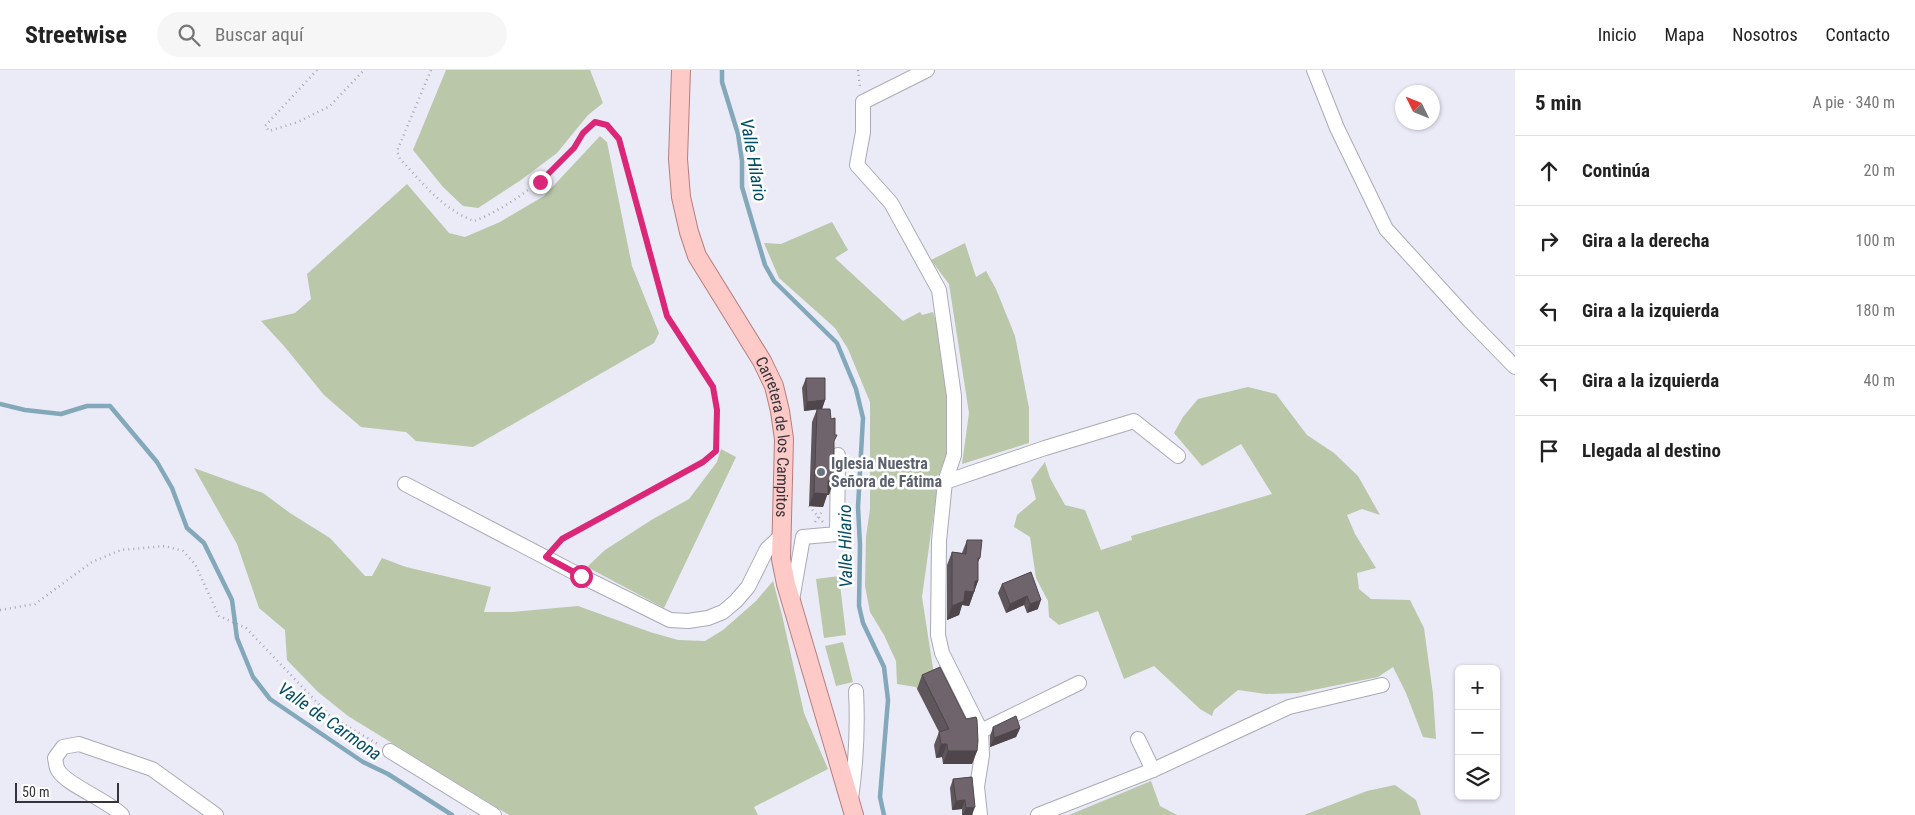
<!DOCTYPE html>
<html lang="es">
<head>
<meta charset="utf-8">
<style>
	:root { --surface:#fff; --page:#f6f6f6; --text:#222; --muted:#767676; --line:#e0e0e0 }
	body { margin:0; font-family:"Roboto Condensed",sans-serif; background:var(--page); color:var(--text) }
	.controls { position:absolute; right:15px; bottom:15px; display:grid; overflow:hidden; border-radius:8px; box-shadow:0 1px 4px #0004 }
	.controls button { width:45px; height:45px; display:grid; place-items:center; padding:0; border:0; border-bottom:1px solid var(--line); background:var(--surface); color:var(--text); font:25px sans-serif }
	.compass { position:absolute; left:1395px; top:15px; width:45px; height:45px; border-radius:50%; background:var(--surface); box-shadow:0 1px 4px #0004; rotate:313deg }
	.scale { position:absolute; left:15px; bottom:12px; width:104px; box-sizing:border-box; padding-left:5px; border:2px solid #343439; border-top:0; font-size:14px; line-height:18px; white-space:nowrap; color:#343439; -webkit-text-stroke:4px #fff; paint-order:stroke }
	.stop { position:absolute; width:15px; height:15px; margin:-11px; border:4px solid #db2777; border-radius:50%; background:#fff }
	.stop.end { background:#db2777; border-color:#fff; box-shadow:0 1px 5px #0008 }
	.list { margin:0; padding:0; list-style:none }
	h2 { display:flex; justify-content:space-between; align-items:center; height:65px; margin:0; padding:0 20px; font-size:21px }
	h2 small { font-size:16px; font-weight:400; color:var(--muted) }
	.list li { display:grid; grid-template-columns:32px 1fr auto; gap:15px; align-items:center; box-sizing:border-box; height:70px; padding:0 20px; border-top:1px solid var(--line) }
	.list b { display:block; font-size:19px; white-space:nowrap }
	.list em { font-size:16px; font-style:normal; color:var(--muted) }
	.icon { flex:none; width:28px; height:28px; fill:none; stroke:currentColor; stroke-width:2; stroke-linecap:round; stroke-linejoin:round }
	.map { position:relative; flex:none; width:1515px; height:745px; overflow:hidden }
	header { display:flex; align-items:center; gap:30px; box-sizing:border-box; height:70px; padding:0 25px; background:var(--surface); border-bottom:1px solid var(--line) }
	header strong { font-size:24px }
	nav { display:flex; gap:28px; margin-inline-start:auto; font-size:18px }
	.search { width:350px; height:45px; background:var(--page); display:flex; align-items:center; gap:12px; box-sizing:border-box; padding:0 18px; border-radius:28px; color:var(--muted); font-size:19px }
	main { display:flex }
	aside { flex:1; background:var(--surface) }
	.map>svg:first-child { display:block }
	.green { fill:#bac7a9 }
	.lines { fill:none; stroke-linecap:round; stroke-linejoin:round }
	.stream { stroke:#83a8ba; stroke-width:4.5 }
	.minor-casing { stroke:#aaaab6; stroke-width:16 }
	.major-casing { stroke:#b67e7e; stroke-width:20 }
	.path { stroke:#a9a8b3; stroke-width:2.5; stroke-dasharray:1 4; stroke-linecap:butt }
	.minor { stroke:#fff; stroke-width:14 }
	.major { stroke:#fdcac8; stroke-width:18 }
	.wall { fill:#5f565c }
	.shaded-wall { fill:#4e464b }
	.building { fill:#6f646b; stroke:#4e464b }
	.route { stroke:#db2777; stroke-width:6 }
	.worship-dot { fill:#6b7280; stroke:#fff; stroke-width:2 }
	.labels { text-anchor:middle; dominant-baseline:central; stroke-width:5; stroke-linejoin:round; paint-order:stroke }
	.street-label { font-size:16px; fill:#343439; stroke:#fff }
	.worship-label { font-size:16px; font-weight:bold; fill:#5b616d; stroke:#fff; text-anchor:start }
	.water-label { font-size:18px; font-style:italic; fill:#014d64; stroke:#fff }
</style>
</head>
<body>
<header>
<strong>Streetwise</strong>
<div class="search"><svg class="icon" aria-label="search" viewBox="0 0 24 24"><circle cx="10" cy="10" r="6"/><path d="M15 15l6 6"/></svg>Buscar aquí</div>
<nav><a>Inicio</a><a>Mapa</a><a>Nosotros</a><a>Contacto</a></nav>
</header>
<main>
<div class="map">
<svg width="1515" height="745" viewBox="0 0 1515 745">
	<rect width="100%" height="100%" fill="#ebeaf7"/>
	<g class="green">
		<path d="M 446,0 L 590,0 L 603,33 L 588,45 L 557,83 L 521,110 L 478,138 L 463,136 L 443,117 L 413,80 Z"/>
		<path d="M 600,66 L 607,72 L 632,196 L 659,263 L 654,273 L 473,377 L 416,371 L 406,362 L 361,357 L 324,325 L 284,276 L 261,251 L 295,243 L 311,229 L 307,204 L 407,114 L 449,163 L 465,167 L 500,152 L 544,126 Z"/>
		<path d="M 832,152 L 848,180 L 835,188 L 903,251 L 920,242 L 922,245 L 933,242 L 939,262 L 949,325 L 947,386 L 937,420 L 922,527 L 935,611 L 917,619 L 916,617 L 897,614 L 896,591 L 884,565 L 870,542 L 865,516 L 866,467 L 870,439 L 870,332 L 848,279 L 835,258 L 779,208 L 764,173 L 781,174 Z"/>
		<path d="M 965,173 L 976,207 L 986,201 L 996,219 L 1015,266 L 1029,338 L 1029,373 L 962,394 L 969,343 L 949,214 L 931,190 Z"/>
		<path d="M 1248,317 L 1276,324 L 1307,365 L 1334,383 L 1358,406 L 1380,445 L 1362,439 L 1347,445 L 1355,464 L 1376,498 L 1357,503 L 1359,519 L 1371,529 L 1410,530 L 1424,558 L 1433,624 L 1436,669 L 1423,667 L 1406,623 L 1393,597 L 1378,607 L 1298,623 L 1266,624 L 1238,620 L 1214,640 L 1212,646 L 1200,639 L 1154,596 L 1124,609 L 1098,541 L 1059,555 L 1049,547 L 1048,531 L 1036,508 L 1030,467 L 1014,457 L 1017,445 L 1036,429 L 1031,410 L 1045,392 L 1050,408 L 1065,435 L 1085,440 L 1101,480 L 1132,470 L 1131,466 L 1272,424 L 1241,374 L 1202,396 L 1174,363 L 1183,347 L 1198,329 Z"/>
		<path d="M 721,379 L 736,387 L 664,538 L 587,497 L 605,480 L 653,449 L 689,429 L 717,392 Z"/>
		<path d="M 194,398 L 263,423 L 290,443 L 330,468 L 365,506 L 372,506 L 382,488 L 406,497 L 491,517 L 484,542 L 512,542 L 578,536 L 650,562 L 678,570 L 705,571 L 723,560 L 756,531 L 773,511 L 782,545 L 804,643 L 828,699 L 754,737 L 758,745 L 509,745 L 348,646 L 318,622 L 287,590 L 285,560 L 259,538 L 237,474 Z"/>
		<path d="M 839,506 L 846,565 L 824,568 L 816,509 Z"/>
		<path d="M 843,572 L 853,612 L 836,616 L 825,576 Z"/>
		<path d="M 1151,711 L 1160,736 L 1177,745 L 1069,745 Z"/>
		<path d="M 1395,715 L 1416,730 L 1421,745 L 1304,745 L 1367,721 Z"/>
	</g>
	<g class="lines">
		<g class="stream">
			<path d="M 722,0 L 722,12 L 738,64 L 742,91 L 742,117 L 765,195 L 774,211 L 837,273 L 856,319 L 863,348 L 858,437 L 860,475 L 859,536 L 863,553 L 884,597 L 888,630 L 880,727 L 884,745"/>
			<path d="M 0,334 L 25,340 L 61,344 L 87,336 L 110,336 L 157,392 L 172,418 L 187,458 L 204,473 L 232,530 L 237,568 L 253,607 L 270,629 L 363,692 L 388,704 L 452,745"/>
		</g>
		<defs>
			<g id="minor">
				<path d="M 927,0 L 863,32 L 863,62 L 857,95 L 891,133 L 939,220 L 954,326 L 954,385 L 945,412 L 939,471 L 938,565 L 942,583 L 981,661 L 982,685 L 977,717 L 980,745"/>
				<path d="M 1314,0 L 1337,58 L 1386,159 L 1469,250 L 1515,297"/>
				<path d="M 945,412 L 1045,378 L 1134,351 L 1178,386"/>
				<path d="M 405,414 L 581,506 L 670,550 L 688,551 L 708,548 L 723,542 L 736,531 L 748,517 L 767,479 L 783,464"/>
				<path d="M 792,530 L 803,467 L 837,464 L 838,385"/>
				<path d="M 981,661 L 1079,613"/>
				<path d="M 1138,669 L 1153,700"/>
				<path d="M 390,681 L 494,745"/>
				<path d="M 851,729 C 856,693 858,658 856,621"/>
				<path d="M 122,745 C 107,730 65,714 58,700 C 56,697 56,692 55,688 L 63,677 L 79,674 L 152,699 L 216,745"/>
				<path d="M 1038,745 L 1153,700 L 1289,637 L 1382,615"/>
			</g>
			<g id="major">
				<path id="s1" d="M 681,0 L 678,89 L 681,127 L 689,162 L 697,186 L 762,291 L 774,316 L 780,341 L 784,369 L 781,489 L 786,514 L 854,745"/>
			</g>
		</defs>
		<use href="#minor" class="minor-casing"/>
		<use href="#major" class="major-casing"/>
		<g class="path">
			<path d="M 317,0 L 265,56 L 269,61 L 298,52 L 330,36 L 364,0"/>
			<path d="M 431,0 L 397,81 L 400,89 C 422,112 442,139 474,151 C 507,139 550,106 573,79 C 581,69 586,60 595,52 L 607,55 L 619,69 L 667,246 L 713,317 L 717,340 L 716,381 L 703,391 L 562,469 L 554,479"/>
			<path d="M 858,0 L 860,18"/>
			<path d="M 809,436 L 823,452"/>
			<path d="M 815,452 L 823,440"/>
			<path d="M 0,540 L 35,534 L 92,492 L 121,480 L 165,476 L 183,481 L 195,494 L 219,546 L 246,558 L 331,647 L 378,674"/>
		</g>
		<use href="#minor" class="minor"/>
		<use href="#major" class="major"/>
	</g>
	<g class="wall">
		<path d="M 806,308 L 825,330 L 822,339 L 831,349 L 834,373 L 829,425 L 827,425 L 823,437 L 809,436 L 812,352 L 817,339 L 804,341 L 802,318 Z"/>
		<path d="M 967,470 L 980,488 L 978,492 L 978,511 L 969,536 L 962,535 L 959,545 L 947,550 L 947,495 L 952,482 L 962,483 Z"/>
		<path d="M 1031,502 L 1038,539 L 1027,543 L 1024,535 L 1006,543 L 998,523 L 1002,514 Z"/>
		<path d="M 922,605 L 977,681 L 972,694 L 943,694 L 942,687 L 936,688 L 934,675 L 939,662 L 917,619 Z"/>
		<path d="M 993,657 L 1020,658 L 1016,667 L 990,677 L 990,666 Z"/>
		<path d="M 972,707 L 972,745 L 962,745 L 962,739 L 952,740 L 950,718 L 953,709 Z"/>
	</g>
	<g class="shaded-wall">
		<path d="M 825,330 L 822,339 L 804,341 L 807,332 Z"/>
		<path d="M 828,411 L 834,411 L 829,425 L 827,425 L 823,437 L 809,436 L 814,423 Z"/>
		<path d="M 975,511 L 978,511 L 969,536 L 962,535 L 959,545 L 947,550 L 952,536 Z"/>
		<path d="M 1027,526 L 1024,535 L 1006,543 L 1010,534 Z"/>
		<path d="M 1041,530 L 1038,539 L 1027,543 L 1030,534 Z"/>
		<path d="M 1020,658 L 1016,667 L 990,677 L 994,668 Z"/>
		<path d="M 941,674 L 947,674 L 942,687 L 936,688 Z"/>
		<path d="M 948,681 L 977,681 L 972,694 L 943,694 Z"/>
		<path d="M 965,730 L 962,739 L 952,740 L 956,731 Z"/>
		<path d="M 975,737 L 972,745 L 963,745 L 966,738 Z"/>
	</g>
	<g class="building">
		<path d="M 806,308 L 825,308 L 825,330 L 807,332 Z"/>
		<path d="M 817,339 L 830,339 L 831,349 L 835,348 L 835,365 L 837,365 L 834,371 L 834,411 L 828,411 L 828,424 L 814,423 Z"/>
		<path d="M 967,470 L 982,470 L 980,488 L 978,488 L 978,511 L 975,511 L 974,522 L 965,521 L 964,531 L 952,536 L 952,482 L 966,484 Z"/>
		<path d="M 1031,502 L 1041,530 L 1030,534 L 1027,526 L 1010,534 L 1002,514 Z"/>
		<path d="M 940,597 L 966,649 L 976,647 L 977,650 L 978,671 L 977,681 L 948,681 L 947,674 L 941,674 L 939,662 L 949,659 L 922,605 Z"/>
		<path d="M 1016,646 L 1020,658 L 994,668 L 993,657 Z"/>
		<path d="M 972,707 L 975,737 L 966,738 L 965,730 L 956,731 L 953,709 Z"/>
	</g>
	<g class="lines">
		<path class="route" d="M 540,112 L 574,78 L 583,63 L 595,52 L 607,55 L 619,69 L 667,246 L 713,317 L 717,340 L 716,381 L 703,392 L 562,469 L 546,487 L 581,506"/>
	</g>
	<circle class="worship-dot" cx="821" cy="402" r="5"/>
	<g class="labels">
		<g class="street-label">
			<text stroke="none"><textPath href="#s1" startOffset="390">Carretera de los Campitos</textPath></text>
		</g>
		<g class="worship-label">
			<text x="831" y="393">Iglesia Nuestra<tspan x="831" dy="18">Señora de Fátima</tspan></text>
		</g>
		<g class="water-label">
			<text transform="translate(754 90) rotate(80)">Valle Hilario</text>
			<text transform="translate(845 476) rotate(-91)">Valle Hilario</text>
			<text transform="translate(330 651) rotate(35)">Valle de Carmona</text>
		</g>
	</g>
</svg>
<div class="controls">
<button>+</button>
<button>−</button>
<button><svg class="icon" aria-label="layers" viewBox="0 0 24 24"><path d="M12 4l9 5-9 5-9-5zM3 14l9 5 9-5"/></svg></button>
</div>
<svg class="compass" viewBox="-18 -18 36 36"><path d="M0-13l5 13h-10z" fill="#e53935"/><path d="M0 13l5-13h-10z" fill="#767676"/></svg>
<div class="scale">50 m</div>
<div class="stop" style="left:581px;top:506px"></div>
<div class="stop end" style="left:540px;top:112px"></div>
</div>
<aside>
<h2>5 min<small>A pie · 340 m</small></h2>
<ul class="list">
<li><svg class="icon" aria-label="ahead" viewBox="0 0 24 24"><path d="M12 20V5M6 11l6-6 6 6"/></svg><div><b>Continúa</b></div><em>20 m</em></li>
<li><svg class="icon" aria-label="right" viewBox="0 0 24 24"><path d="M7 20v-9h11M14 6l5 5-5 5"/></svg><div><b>Gira a la derecha</b></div><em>100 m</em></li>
<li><svg class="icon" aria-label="left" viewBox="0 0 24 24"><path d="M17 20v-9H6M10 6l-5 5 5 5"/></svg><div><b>Gira a la izquierda</b></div><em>180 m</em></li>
<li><svg class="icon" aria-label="left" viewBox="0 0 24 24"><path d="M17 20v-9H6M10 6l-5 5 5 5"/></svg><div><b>Gira a la izquierda</b></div><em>40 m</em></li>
<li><svg class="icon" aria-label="arrive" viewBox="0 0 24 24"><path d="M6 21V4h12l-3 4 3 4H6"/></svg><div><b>Llegada al destino</b></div></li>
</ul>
</aside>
</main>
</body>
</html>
